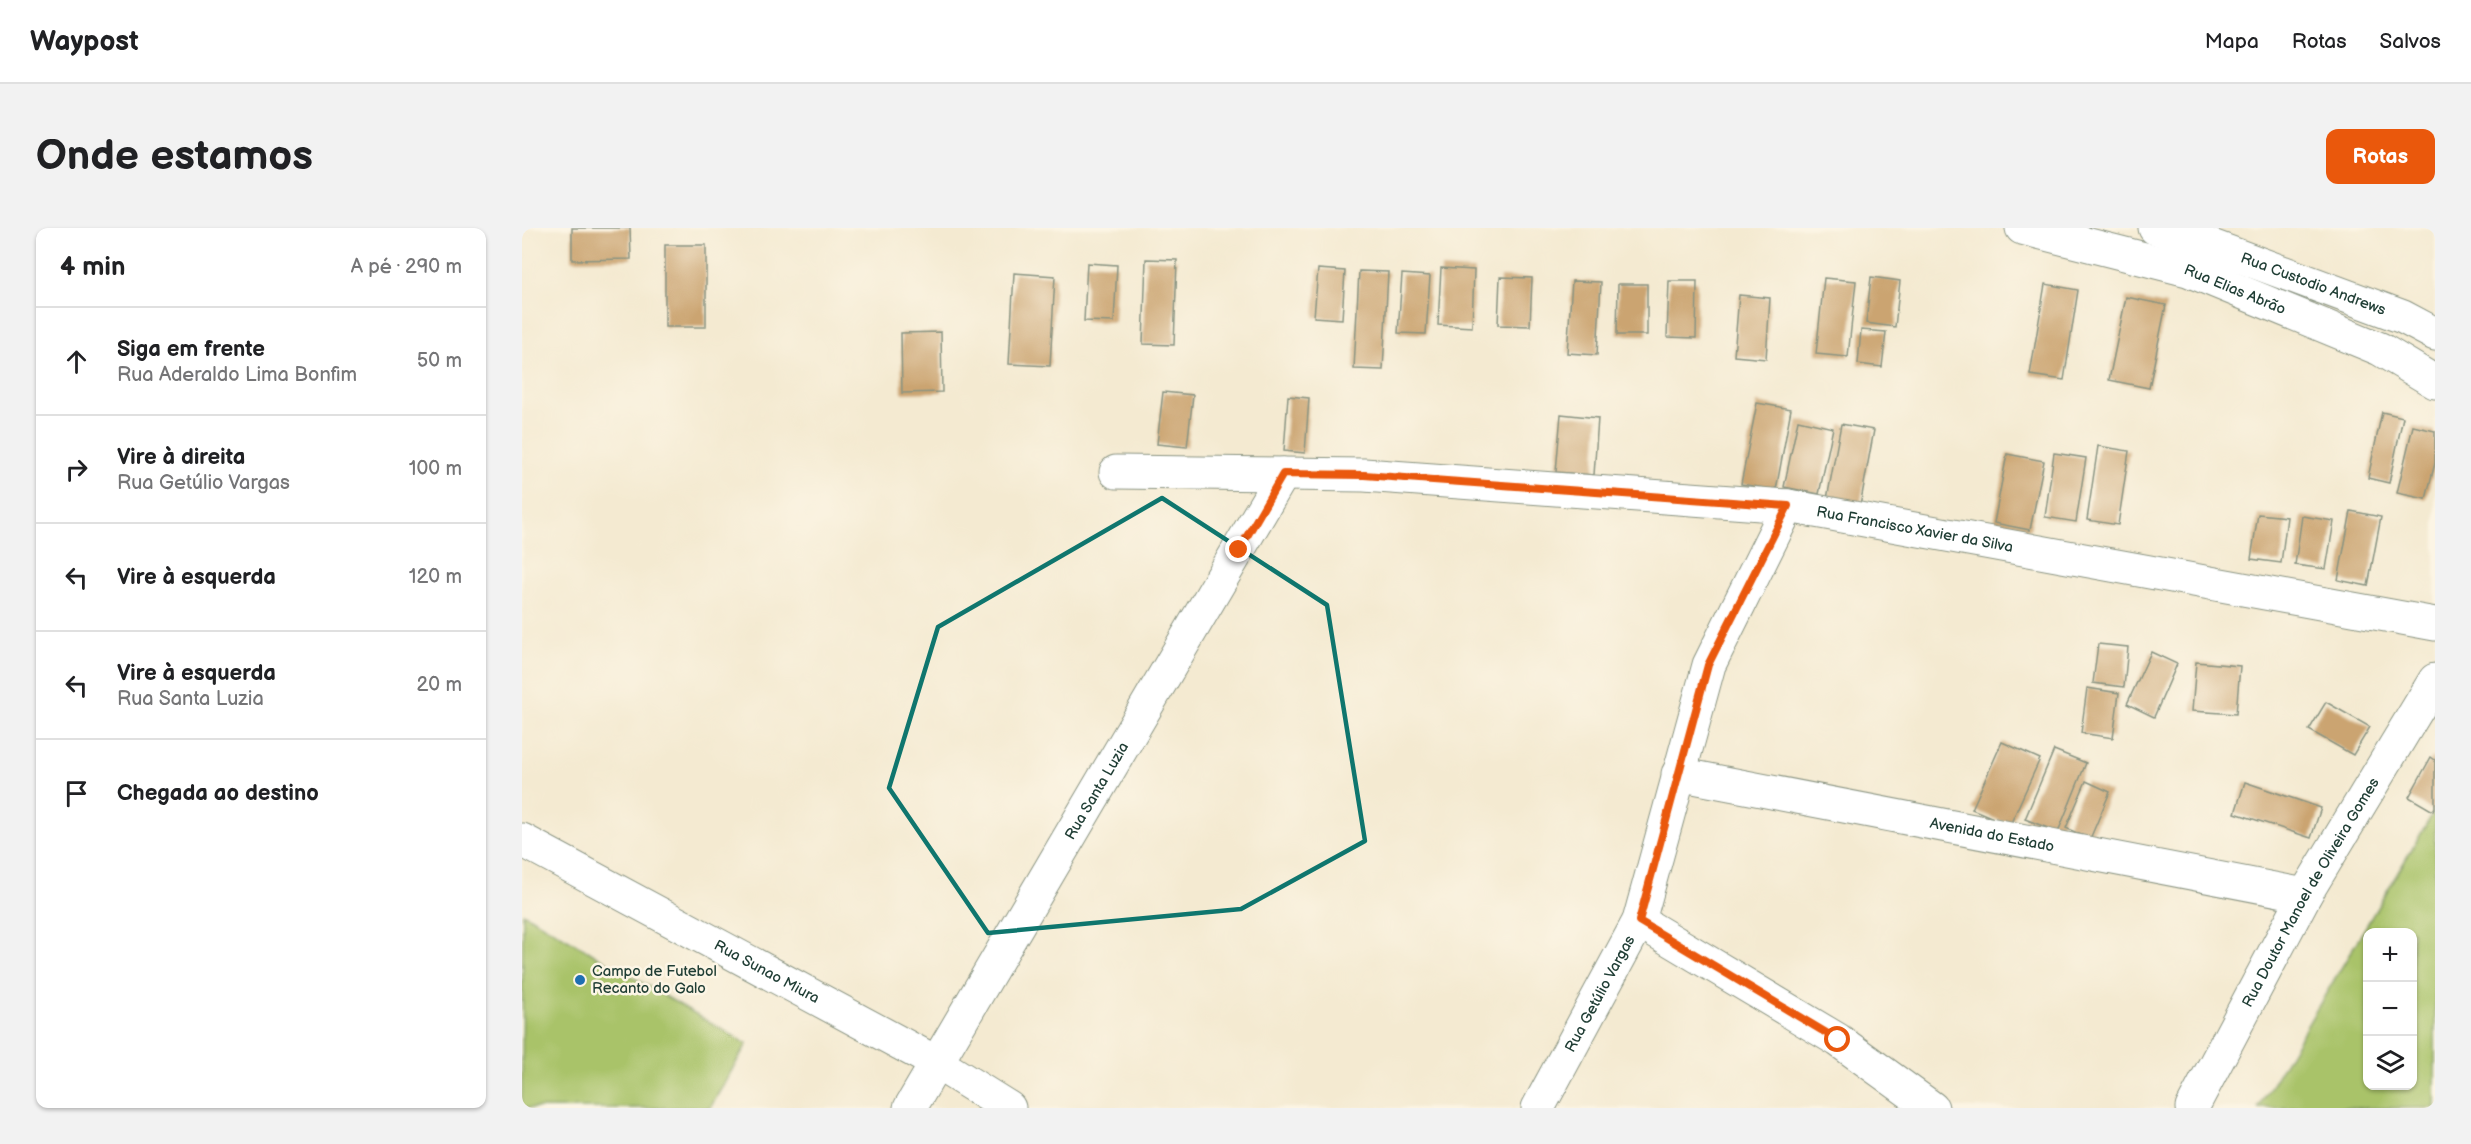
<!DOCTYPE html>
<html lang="pt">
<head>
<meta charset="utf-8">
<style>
	:root { --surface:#fff; --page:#f2f2f2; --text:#202124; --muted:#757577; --line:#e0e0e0; --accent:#ea580c }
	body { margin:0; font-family:"Balsamiq Sans",sans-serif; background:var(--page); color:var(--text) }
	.controls { position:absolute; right:18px; bottom:18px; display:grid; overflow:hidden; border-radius:12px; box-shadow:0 2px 4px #0004 }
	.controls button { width:54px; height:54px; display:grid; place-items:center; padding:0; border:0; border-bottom:2px solid var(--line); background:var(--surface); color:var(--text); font:30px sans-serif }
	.stop { position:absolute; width:18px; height:18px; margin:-14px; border:4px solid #ea580c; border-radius:50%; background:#fff }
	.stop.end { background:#ea580c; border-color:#fff; box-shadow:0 2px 6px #0008 }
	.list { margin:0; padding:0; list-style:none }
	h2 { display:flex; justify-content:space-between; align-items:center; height:78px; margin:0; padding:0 24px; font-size:26px }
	h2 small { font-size:20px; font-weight:400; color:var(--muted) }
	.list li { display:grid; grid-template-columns:39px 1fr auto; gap:18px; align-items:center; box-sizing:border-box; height:108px; padding:0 24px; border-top:2px solid var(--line) }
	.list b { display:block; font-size:22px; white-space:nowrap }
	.list p { margin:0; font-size:20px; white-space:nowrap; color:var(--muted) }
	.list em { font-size:20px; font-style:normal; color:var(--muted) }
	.icon { flex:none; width:33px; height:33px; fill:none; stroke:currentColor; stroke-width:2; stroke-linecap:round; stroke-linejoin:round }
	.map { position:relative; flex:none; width:1913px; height:880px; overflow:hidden; border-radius:12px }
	header { display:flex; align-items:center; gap:36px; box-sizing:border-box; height:84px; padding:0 30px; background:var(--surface); border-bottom:2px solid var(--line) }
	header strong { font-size:28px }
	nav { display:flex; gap:33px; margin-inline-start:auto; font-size:21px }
	.intro { display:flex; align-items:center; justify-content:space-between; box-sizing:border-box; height:144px; padding:0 36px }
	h1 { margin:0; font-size:42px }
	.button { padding:15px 27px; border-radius:12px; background:var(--accent); color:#fff; font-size:21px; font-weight:700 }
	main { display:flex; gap:36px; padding:0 36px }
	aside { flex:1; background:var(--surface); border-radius:12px; box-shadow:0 2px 4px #0004 }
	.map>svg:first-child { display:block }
	.green { fill:#a9c369; stroke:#64804e; stroke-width:1.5; fill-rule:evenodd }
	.building { fill:#cba471 }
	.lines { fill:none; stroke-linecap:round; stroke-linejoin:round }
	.minor-casing { stroke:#8a9482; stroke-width:35 }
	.tertiary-casing { stroke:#8a9482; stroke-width:35 }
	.minor { stroke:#fff; stroke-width:33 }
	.tertiary { stroke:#fff; stroke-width:33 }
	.route { stroke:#ea580c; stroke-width:8 }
	.marked { fill:none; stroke:#0f766e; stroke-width:4.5; stroke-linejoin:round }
	.poi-dot { fill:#1f6fb2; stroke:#fcf5e5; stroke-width:2 }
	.labels { text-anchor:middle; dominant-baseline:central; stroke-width:5; stroke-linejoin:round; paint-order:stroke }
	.street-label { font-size:15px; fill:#1f3d34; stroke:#fcf5e5 }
	.poi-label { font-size:15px; fill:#1f3d34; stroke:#fcf5e5; text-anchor:start }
</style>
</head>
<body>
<header>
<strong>Waypost</strong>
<nav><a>Mapa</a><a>Rotas</a><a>Salvos</a></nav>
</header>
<div class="intro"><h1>Onde estamos</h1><a class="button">Rotas</a></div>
<main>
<aside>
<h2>4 min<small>A pé · 290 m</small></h2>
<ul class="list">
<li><svg class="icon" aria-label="ahead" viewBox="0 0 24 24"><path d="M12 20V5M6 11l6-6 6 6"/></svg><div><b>Siga em frente</b><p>Rua Aderaldo Lima Bonfim</p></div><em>50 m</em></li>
<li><svg class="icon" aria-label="right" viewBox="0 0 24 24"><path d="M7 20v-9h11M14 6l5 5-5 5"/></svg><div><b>Vire à direita</b><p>Rua Getúlio Vargas</p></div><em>100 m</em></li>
<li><svg class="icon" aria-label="left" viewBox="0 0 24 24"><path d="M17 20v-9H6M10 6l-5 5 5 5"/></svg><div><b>Vire à esquerda</b></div><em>120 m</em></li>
<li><svg class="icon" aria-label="left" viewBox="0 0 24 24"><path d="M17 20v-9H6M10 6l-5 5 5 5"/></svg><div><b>Vire à esquerda</b><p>Rua Santa Luzia</p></div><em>20 m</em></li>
<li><svg class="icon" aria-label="arrive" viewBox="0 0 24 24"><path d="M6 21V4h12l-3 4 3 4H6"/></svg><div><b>Chegada ao destino</b></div></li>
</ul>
</aside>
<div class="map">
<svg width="1913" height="880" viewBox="0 0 1913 880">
	<rect width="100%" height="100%" fill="#fcf5e5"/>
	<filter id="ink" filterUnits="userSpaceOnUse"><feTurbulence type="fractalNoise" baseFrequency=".0167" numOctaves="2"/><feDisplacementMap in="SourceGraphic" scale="12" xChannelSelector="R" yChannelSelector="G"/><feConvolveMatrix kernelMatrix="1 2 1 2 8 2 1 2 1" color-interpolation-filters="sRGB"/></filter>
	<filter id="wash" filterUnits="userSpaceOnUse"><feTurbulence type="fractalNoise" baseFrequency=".008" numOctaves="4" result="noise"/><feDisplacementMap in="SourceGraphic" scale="24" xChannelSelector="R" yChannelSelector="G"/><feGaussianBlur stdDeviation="1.35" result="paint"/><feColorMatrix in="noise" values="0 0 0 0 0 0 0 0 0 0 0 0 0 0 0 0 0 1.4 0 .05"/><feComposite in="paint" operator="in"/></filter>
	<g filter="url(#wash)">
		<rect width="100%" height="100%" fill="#f4ead1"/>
		<g class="green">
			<path d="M 1913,582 L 1913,880 L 1736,880 ZM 1890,704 L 1890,858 L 1846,858 L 1846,704 Z"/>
			<path d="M 1,685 L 225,816 L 188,880 L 0,880 Z"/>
		</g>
		<g id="blocks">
			<g class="building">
				<path d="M 50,0 L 108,0 L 109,31 L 50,32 Z"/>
				<rect x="143" y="17" width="41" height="82"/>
				<path d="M 624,31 L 655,32 L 652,117 L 621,116 Z"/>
				<path d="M 565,35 L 595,37 L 592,94 L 562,93 Z"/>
				<path d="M 919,40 L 952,42 L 950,99 L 916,97 Z"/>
				<path d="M 796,41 L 823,43 L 820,91 L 792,89 Z"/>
				<path d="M 837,43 L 866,44 L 861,142 L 832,141 Z"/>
				<path d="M 492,45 L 533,48 L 528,138 L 487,136 Z"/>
				<path d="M 880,46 L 908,48 L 904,106 L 876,105 Z"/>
				<path d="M 978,49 L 1010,50 L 1008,98 L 976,97 Z"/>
				<path d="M 1349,49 L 1378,53 L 1373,99 L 1344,95 Z"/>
				<path d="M 1302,50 L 1334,53 L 1326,129 L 1294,126 Z"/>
				<path d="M 1050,53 L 1079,54 L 1075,127 L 1045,125 Z"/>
				<path d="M 1147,53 L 1175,53 L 1174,110 L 1145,109 Z"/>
				<path d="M 1096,56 L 1125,56 L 1125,107 L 1095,107 Z"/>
				<path d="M 1523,56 L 1556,62 L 1542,152 L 1508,147 Z"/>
				<path d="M 1217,67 L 1248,70 L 1244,131 L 1212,128 Z"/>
				<path d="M 1604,69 L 1644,77 L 1627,160 L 1587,152 Z"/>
				<path d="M 1339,102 L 1364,104 L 1360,139 L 1336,136 Z"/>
				<path d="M 419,104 L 420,164 L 380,165 L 379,105 Z"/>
				<path d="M 641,164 L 671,167 L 665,219 L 635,216 Z"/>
				<path d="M 766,168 L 787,170 L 783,225 L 762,223 Z"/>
				<path d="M 1235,175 L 1269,181 L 1254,262 L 1219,256 Z"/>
				<path d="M 1860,184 L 1881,189 L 1867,255 L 1846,250 Z"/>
				<path d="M 1039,186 L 1076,190 L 1072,247 L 1034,244 Z"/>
				<path d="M 1276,192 L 1311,200 L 1297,266 L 1262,259 Z"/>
				<path d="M 1319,196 L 1352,202 L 1338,278 L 1305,271 Z"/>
				<path d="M 1891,198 L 1913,203 L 1913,235 L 1904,271 L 1875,265 Z"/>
				<path d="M 1576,218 L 1607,223 L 1596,297 L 1565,292 Z"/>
				<path d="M 1532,225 L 1564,230 L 1554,294 L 1523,289 Z"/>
				<path d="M 1485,226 L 1522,233 L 1508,302 L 1472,295 Z"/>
				<path d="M 1829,283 L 1859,289 L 1846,358 L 1816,352 Z"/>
				<path d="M 1736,286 L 1765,289 L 1759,335 L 1729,331 Z"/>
				<path d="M 1780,288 L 1812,293 L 1804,341 L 1773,337 Z"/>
				<path d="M 1576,416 L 1606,419 L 1602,459 L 1571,455 Z"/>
				<path d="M 1629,424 L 1655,436 L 1632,489 L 1605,476 Z"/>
				<path d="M 1674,434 L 1718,438 L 1714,486 L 1670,483 Z"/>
				<path d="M 1565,460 L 1597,465 L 1591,510 L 1559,505 Z"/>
				<path d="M 1804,474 L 1848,499 L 1831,527 L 1787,502 Z"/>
				<path d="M 1480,514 L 1518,531 L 1488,597 L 1450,581 Z"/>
				<path d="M 1532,522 L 1564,535 L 1536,604 L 1503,591 Z"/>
				<path d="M 1909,529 L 1913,532 L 1913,579 L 1911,583 L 1887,569 Z"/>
				<path d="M 1564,553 L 1588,564 L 1568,611 L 1544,600 Z"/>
				<path d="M 1723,554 L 1799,580 L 1789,610 L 1713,585 Z"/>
			</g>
		</g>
	</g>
	<g filter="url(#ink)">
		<use href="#blocks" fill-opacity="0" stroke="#8a9482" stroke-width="1.5"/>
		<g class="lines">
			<defs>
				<g id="minor">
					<path id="s1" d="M 594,244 L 842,247 L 1266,278 L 1913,396"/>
					<path id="s2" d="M 1156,546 L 1783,667"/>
					<path id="s3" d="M 0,612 L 415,835 L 487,880"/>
					<path d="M 1117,693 L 1316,812 L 1410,880"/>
					<path id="s4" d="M 388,880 L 761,246"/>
					<path id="s5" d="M 1016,880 L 1117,693 L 1187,437 L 1266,278"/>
				</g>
				<g id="tertiary">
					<path id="s6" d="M 1500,0 L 1666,42 L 1858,121 L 1913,154"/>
					<path id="s7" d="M 1633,0 L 1679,14 L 1881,89 L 1913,106"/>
					<path id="s8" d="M 1670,880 L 1783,667 L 1913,452"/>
				</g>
			</defs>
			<use href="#minor" class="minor-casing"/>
			<use href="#tertiary" class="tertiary-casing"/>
			<use href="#minor" class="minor"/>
			<use href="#tertiary" class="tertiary"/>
		</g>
	</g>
	<g class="lines" filter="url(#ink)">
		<path class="route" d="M 717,322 L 761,246 L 842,247 L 1266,278 L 1186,437 L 1117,693 L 1316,812"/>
	</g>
	<path class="marked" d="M 640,270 L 805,377 L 843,613 L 719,681 L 466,705 L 367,560 L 416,399 Z"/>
	<circle class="poi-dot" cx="58" cy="752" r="6"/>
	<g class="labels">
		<g class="street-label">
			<text stroke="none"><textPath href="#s7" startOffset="168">Rua Custodio Andrews</textPath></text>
			<text stroke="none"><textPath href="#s6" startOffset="222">Rua Elias Abrão</textPath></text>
			<text stroke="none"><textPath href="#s1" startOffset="802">Rua Francisco Xavier da Silva</textPath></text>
			<text stroke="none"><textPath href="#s4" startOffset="368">Rua Santa Luzia</textPath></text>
			<text stroke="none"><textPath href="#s2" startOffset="320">Avenida do Estado</textPath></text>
			<text stroke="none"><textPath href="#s8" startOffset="246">Rua Doutor Manoel de Oliveira Gomes</textPath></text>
			<text stroke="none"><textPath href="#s3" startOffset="278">Rua Sunao Miura</textPath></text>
			<text stroke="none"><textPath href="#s5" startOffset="130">Rua Getúlio Vargas</textPath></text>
		</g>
		<g class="poi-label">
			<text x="70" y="743">Campo de Futebol<tspan x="70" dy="17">Recanto do Galo</tspan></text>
		</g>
	</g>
</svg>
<div class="controls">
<button>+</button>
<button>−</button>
<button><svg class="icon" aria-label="layers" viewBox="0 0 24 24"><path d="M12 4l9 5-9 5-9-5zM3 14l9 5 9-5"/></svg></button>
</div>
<div class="stop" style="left:1316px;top:812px"></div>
<div class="stop end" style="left:717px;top:322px"></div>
</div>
</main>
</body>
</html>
